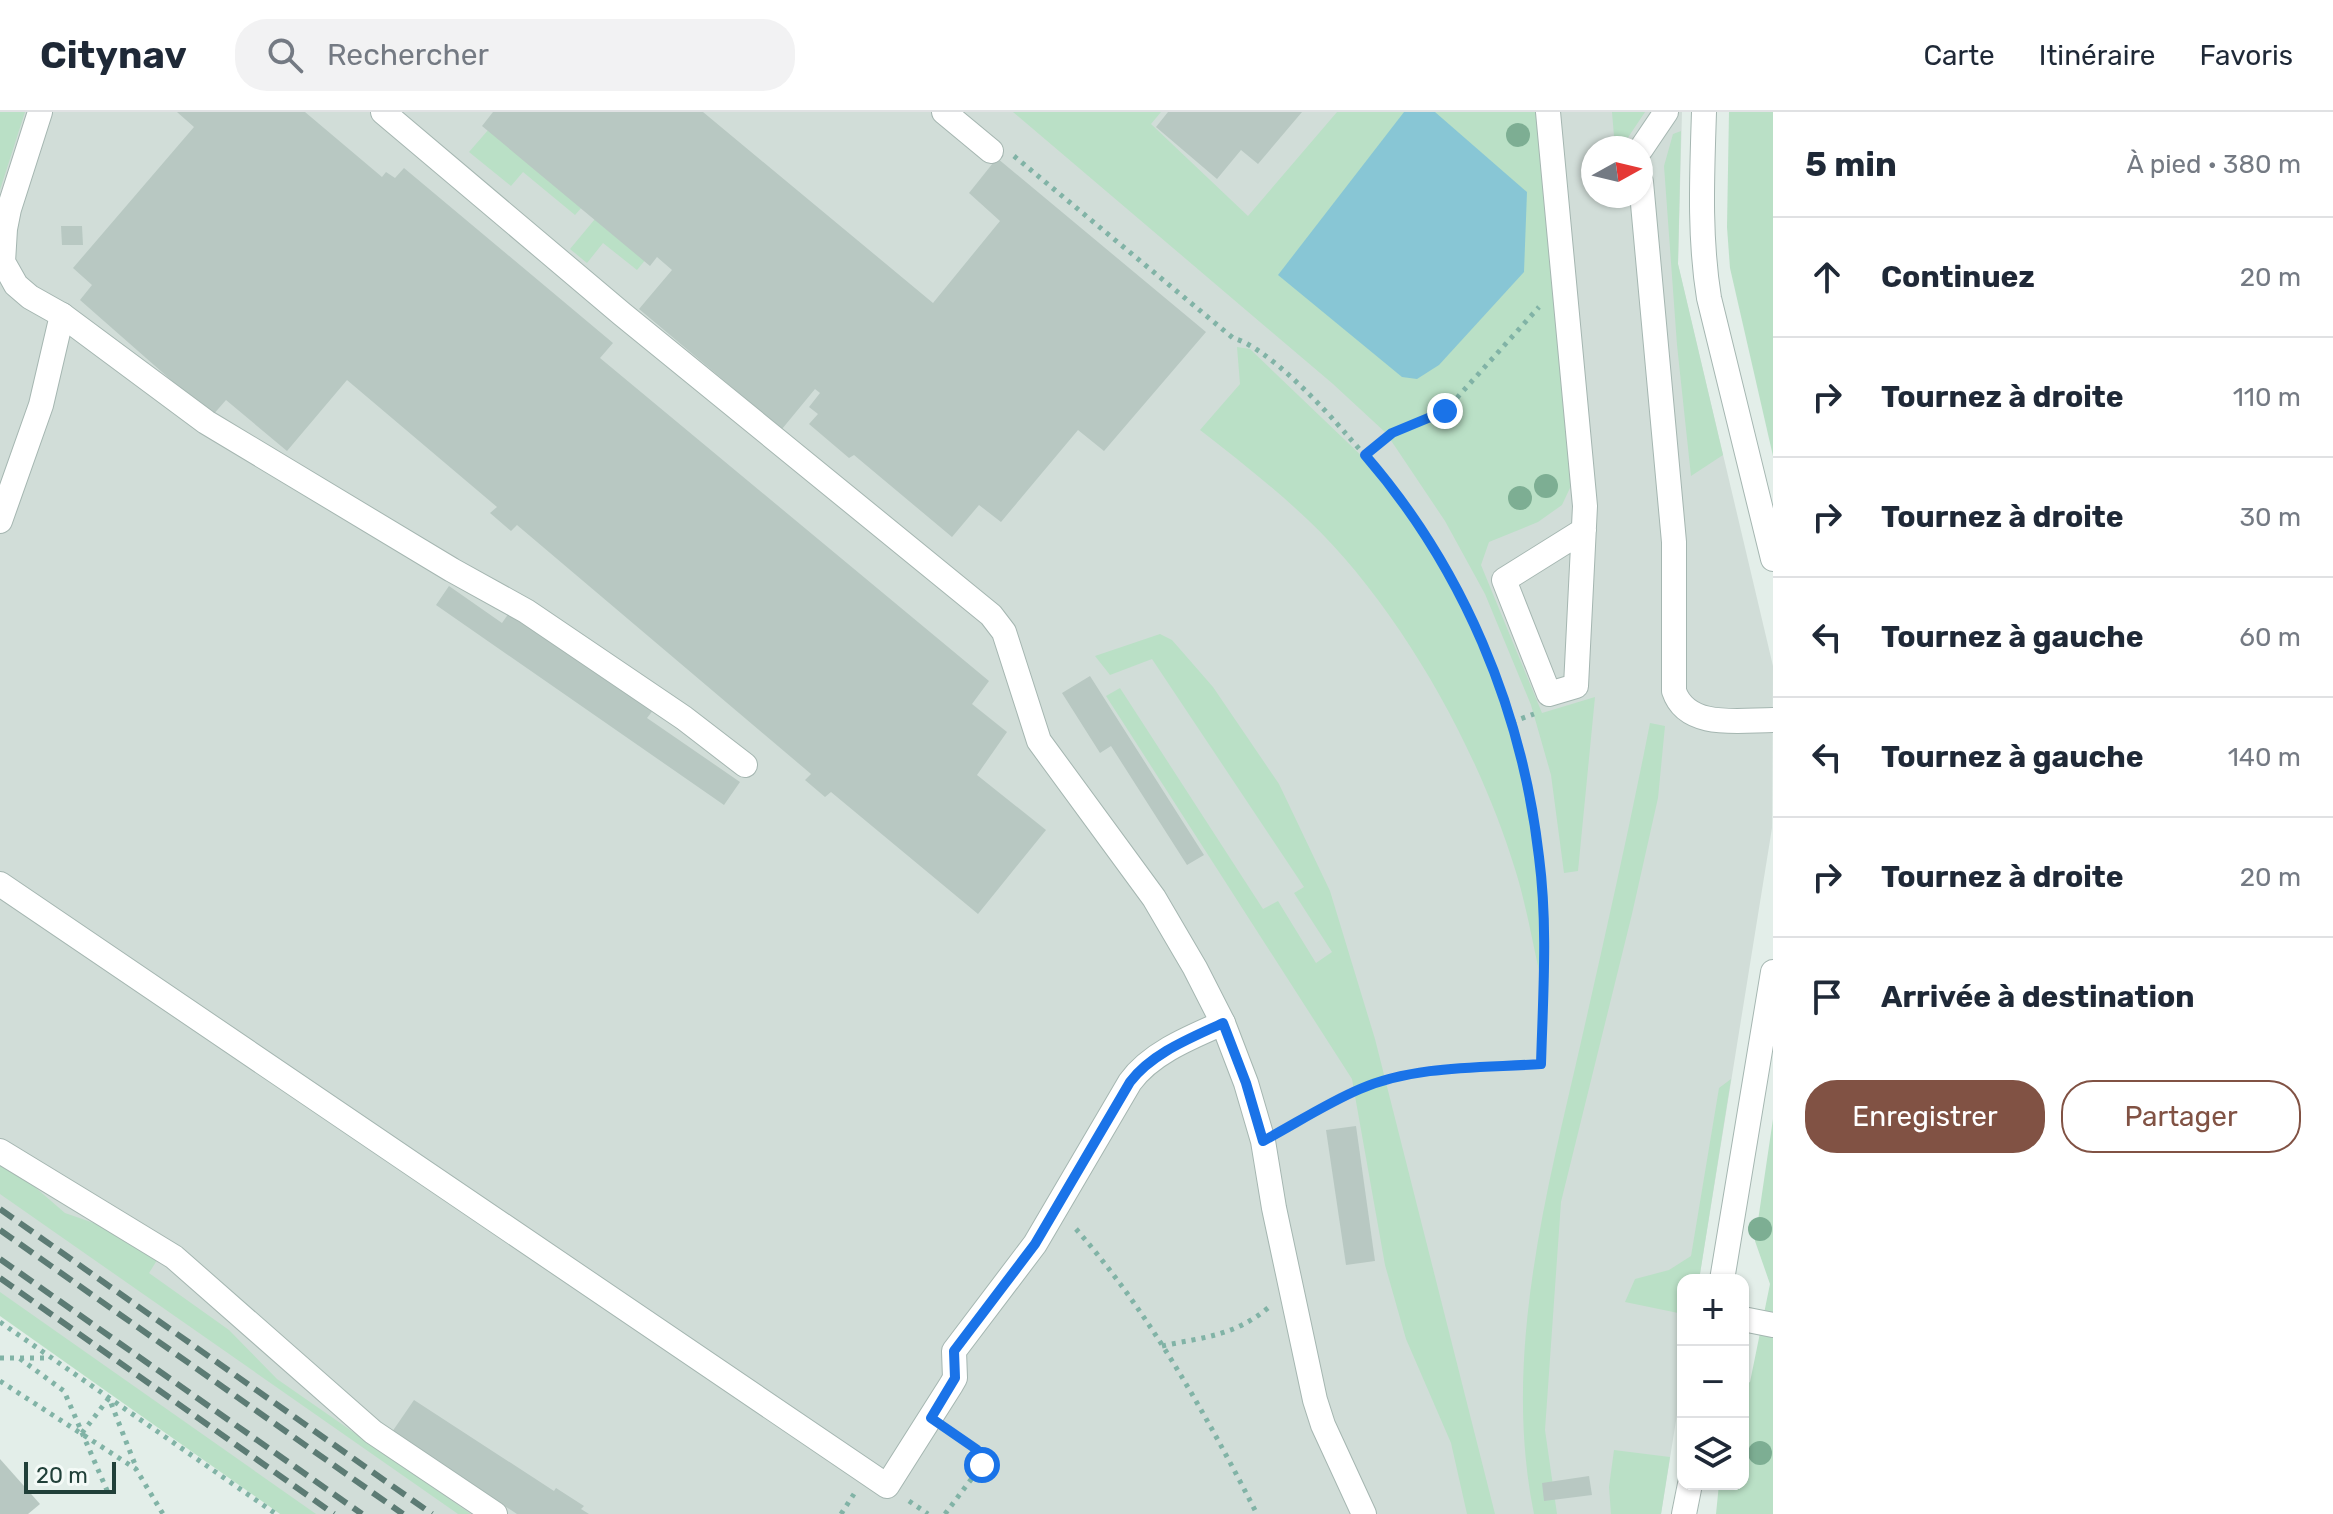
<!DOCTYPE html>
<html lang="fr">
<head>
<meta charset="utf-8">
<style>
	:root { --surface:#fff; --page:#f2f2f3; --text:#1f2937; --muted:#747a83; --line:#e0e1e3; --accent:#815244 }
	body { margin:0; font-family:Rubik,sans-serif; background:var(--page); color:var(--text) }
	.controls { position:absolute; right:24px; bottom:24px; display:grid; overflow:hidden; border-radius:16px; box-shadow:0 2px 6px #0004 }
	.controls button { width:72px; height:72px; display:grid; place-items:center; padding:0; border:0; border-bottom:2px solid var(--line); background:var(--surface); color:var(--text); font:40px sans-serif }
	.compass { position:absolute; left:1581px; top:24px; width:72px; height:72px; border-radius:50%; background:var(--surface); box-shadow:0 2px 6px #0004; rotate:82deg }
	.scale { position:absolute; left:24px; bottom:20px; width:92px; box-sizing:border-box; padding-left:8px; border:4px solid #214039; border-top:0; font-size:22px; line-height:28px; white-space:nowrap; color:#214039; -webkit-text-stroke:6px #f4faf7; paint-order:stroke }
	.stop { position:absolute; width:24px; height:24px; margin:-18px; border:6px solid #1a73e8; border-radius:50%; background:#fff }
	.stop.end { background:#1a73e8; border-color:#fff; box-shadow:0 2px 8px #0008 }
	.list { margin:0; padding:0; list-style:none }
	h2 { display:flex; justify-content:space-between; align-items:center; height:104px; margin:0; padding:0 32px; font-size:34px }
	h2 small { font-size:26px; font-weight:400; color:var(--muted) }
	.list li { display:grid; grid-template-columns:52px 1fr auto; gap:24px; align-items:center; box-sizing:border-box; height:120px; padding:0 32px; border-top:2px solid var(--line) }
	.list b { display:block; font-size:30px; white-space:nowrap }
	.list em { font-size:26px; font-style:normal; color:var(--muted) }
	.actions { display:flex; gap:16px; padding:24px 32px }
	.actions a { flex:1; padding:18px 0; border:2px solid var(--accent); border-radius:32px; text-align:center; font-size:28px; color:var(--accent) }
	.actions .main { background:var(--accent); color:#fff }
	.icon { flex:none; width:44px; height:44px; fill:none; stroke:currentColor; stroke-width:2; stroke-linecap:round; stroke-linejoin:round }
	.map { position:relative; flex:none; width:1773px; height:1402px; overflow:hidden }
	header { display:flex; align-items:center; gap:48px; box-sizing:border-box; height:112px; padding:0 40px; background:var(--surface); border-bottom:2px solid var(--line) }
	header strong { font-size:38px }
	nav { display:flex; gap:44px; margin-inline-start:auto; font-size:28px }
	.search { width:560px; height:72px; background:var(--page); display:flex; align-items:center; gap:20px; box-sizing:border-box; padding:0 28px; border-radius:32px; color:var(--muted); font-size:30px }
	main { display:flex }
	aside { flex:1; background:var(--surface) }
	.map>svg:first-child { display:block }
	.built { fill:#d1ddd8; fill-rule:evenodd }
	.green { fill:#bae0c6 }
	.water { fill:#88c6d5 }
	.building { fill:#b8c8c2 }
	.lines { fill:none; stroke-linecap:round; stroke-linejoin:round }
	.minor-casing { stroke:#a5b6b1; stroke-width:26 }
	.path { stroke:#81b3a6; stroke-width:5; stroke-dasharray:4 6; stroke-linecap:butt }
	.minor { stroke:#fff; stroke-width:24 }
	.rail { stroke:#5c7b74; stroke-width:6; stroke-dasharray:16 8; stroke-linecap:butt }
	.tree { fill:#7dae93 }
	.route { stroke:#1a73e8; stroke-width:10 }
</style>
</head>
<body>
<header>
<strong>Citynav</strong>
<div class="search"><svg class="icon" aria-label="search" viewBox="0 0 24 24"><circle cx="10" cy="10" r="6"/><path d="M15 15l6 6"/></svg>Rechercher</div>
<nav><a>Carte</a><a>Itinéraire</a><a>Favoris</a></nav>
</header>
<main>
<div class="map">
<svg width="1773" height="1402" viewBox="0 0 1773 1402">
	<rect width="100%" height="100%" fill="#e3eee9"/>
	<path class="built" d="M 0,0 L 1682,0 L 1678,152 L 1773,554 L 1772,716 L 1699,1168 L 1683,1168 L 1683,1265 L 1661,1402 L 288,1402 L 0,1201 ZM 1593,36 L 1641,36 L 1641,84 L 1593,84 Z"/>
	<g class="green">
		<path d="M 0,0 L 25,0 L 0,78 Z"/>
		<path d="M 1013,0 L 1161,0 L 1151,12 L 1248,104 L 1337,0 L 1539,0 L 1577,361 L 1562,393 L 1538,410 L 1489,430 L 1481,453 L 1542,601 L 1595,585 L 1578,759 L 1564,761 L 1551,663 L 1531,593 L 1485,482 L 1445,409 L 1386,321 L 1333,272 Z"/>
		<path d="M 1612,0 L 1645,0 L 1621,36 L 1615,36 Z"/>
		<path d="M 1729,0 L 1773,0 L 1773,344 L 1730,156 L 1727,115 Z"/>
		<path d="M 489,17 L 583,94 L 575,103 L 523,60 L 511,74 L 469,40 Z"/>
		<path d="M 1681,19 L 1678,152 L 1723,343 L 1691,364 L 1677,233 L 1664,54 L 1673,22 Z"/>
		<path d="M 595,107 L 646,147 L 637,158 L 603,131 L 587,151 L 570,137 Z"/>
		<path d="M 1237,235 L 1250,237 L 1391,372 L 1438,449 L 1492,561 L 1520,649 L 1540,752 L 1544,831 L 1540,863 C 1532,828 1526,792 1515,757 C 1478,636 1399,494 1307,407 C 1273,375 1236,346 1200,318 L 1240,272 Z"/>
		<path d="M 1160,522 L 1172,528 L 1213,575 L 1279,672 L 1330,779 L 1375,927 L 1495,1402 L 1467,1402 L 1451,1331 L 1406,1227 L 1385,1153 L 1352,967 L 1106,584 L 1120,576 L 1263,797 L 1278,789 L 1316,851 L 1332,840 L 1294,781 L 1304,775 L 1152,547 L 1110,563 L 1095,544 Z"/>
		<path d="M 1650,611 L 1665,614 L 1658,686 L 1632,802 L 1561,1090 L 1545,1318 L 1557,1402 L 1534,1402 C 1502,1245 1546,1083 1581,930 C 1605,824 1629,718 1650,611 Z"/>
		<path d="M 1731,967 L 1699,1168 L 1683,1168 L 1683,1202 L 1625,1190 L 1635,1167 L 1669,1158 L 1691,1144 L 1719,976 Z"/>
		<path d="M 1773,1007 L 1773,1402 L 1716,1402 L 1719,1372 L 1743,1372 L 1743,1274 L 1750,1270 L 1770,1172 L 1755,1129 Z"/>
		<path d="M 0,1045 L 65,1101 L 114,1118 L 159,1145 L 149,1161 L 229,1218 L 277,1267 L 471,1402 L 458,1402 L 0,1082 Z"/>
		<path d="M 0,1180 L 316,1402 L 280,1402 L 0,1204 Z"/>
		<path d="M 1614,1338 L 1670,1345 L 1661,1402 L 1611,1402 L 1609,1375 Z"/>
	</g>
	<path class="water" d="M 1404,0 L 1435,0 L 1527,80 L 1524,160 L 1439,253 L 1417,267 L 1402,265 L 1278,163 Z"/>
	<g class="building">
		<path d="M 177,0 L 305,0 L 382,65 L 386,60 L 395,66 L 404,56 L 613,231 L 600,246 L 989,569 L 972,592 L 1007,620 L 977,663 L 1046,718 L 978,802 L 831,680 L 825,685 L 805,668 L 811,662 L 517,413 L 511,419 L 490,401 L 497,395 L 347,268 L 287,339 L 226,288 L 212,304 L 80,188 L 92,173 L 73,156 L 194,15 Z"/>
		<path d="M 493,0 L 703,0 L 933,191 L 1000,109 L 969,81 L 997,46 L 1206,220 L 1104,339 L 1078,318 L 1001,410 L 979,393 L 952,425 L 854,343 L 849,346 L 809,312 L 818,302 L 809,295 L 820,281 L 815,277 L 782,317 L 639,197 L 672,158 L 657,145 L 650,154 L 482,14 Z"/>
		<path d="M 1168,0 L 1302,0 L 1258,52 L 1241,38 L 1217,67 L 1156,15 Z"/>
		<path d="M 61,114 L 82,114 L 83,133 L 62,133 Z"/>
		<path d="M 449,474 L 502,511 L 511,498 L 654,597 L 647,606 L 740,670 L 724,693 L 436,493 Z"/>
		<path d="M 1090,564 L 1204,743 L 1187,753 L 1111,634 L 1100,641 L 1062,581 Z"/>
		<path d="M 1356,1014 L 1375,1149 L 1346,1153 L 1326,1018 Z"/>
		<path d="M 414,1288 L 554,1379 L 556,1376 L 584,1394 L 581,1397 L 589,1402 L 517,1402 L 392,1320 Z"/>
		<path d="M 0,1347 L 40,1392 L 28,1402 L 0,1402 Z"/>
		<path d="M 1589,1364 L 1592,1383 L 1544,1389 L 1542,1371 Z"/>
	</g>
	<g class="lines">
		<defs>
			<g id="minor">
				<path d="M 40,0 L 9,97 L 5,117 L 3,150 L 16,173 L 30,185 L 62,203 L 206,310 L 452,458 L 526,499 L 684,606 L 745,653"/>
				<path d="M 383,0 L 622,202 L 991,503 L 1004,520 L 1039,629 L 1154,786 L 1195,856 L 1223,911 L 1246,971 L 1263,1029 L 1274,1096 L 1315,1288 L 1323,1313 L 1364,1402"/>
				<path d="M 944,0 L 991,39"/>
				<path d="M 1548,0 L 1585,394 L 1576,574 L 1549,582 L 1504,468 L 1584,418"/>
				<path d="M 1704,0 C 1702,63 1699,124 1709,186 L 1773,447"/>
				<path d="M 1641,37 L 1666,0"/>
				<path d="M 1641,70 L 1674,430 L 1674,579 C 1687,618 1741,608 1773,608"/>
				<path d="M 0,409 L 41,293 L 62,203"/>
				<path d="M 0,772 L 887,1374 L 951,1273 L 955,1266 L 954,1239 L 1035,1132 L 1130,970 C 1151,941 1191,925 1223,911"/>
				<path d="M 0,1039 L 174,1145 L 373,1320 L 495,1402"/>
				<path d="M 1722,1168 L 1773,860"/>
				<path d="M 1743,1207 L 1773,1213"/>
				<path d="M 1684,1402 L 1690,1372"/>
			</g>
		</defs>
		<use href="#minor" class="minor-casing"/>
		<g class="path">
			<path d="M 1014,44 L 1233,226 C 1267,235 1324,296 1347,323 C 1367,346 1388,368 1406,393 C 1487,506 1534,644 1543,782 C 1546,839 1543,895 1541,952 L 1413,961 L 1361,976 L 1287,1016"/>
			<path d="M 1365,343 L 1380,330 L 1409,312 L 1445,299 L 1539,195"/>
			<path d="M 1512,610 L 1534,602"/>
			<path d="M 1076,1117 C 1150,1201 1206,1303 1257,1402"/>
			<path d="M 0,1210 L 276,1402"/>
			<path d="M 1162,1234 C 1204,1225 1234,1224 1268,1196"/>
			<path d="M 0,1246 L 19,1246 L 64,1279 L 109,1383"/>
			<path d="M 20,1246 L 50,1246"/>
			<path d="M 0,1269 L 136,1357 L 163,1402"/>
			<path d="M 82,1321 L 109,1286 L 136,1355"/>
			<path d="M 909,1389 L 928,1402"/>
			<path d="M 841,1402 L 854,1382"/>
			<path d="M 945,1402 L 982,1353 L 983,1348 L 976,1337 L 952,1320"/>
		</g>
		<use href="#minor" class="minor"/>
		<g class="rail">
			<path d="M 0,1097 L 432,1402"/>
			<path d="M 0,1118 L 403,1402"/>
			<path d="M 0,1147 L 362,1402"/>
			<path d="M 0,1166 L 334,1402"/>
		</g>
	</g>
	<g class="tree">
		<circle cx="1518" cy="23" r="12"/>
		<circle cx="1546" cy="374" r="12"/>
		<circle cx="1520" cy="386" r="12"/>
		<circle cx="1760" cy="1117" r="12"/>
		<circle cx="1760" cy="1341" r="12"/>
	</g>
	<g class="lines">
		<path class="route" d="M 982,1353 L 982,1343 L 976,1337 L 931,1306 L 955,1266 L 954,1239 L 1035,1132 L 1130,970 C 1152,941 1191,926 1223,911 L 1246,971 L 1263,1029 C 1295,1012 1327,991 1360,977 C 1415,953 1483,956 1541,952 C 1543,883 1548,814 1539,745 C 1522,597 1463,456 1365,343 L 1392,321 L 1445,299"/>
	</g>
</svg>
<div class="controls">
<button>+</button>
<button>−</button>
<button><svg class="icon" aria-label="layers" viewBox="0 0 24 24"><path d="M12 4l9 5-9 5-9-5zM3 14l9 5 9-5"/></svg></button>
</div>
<svg class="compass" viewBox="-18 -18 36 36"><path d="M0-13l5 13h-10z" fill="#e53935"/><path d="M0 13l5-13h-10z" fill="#747a83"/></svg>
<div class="scale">20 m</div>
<div class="stop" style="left:982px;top:1353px"></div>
<div class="stop end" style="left:1445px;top:299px"></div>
</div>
<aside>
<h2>5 min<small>À pied · 380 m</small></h2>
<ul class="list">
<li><svg class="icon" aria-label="ahead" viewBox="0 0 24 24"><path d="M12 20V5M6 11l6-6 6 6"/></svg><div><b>Continuez</b></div><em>20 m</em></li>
<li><svg class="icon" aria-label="right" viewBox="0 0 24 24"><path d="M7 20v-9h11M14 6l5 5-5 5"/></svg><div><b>Tournez à droite</b></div><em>110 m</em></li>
<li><svg class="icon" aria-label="right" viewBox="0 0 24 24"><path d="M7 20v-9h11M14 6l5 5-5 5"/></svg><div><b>Tournez à droite</b></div><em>30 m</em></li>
<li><svg class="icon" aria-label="left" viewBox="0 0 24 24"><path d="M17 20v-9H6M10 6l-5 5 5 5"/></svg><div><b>Tournez à gauche</b></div><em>60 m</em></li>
<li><svg class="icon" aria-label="left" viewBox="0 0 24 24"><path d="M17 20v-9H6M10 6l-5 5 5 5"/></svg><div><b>Tournez à gauche</b></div><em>140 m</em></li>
<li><svg class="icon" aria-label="right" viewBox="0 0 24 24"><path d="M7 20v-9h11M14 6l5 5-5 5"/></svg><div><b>Tournez à droite</b></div><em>20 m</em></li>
<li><svg class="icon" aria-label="arrive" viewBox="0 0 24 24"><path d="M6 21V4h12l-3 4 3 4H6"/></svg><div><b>Arrivée à destination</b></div></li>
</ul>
<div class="actions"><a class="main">Enregistrer</a><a>Partager</a></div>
</aside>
</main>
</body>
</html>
